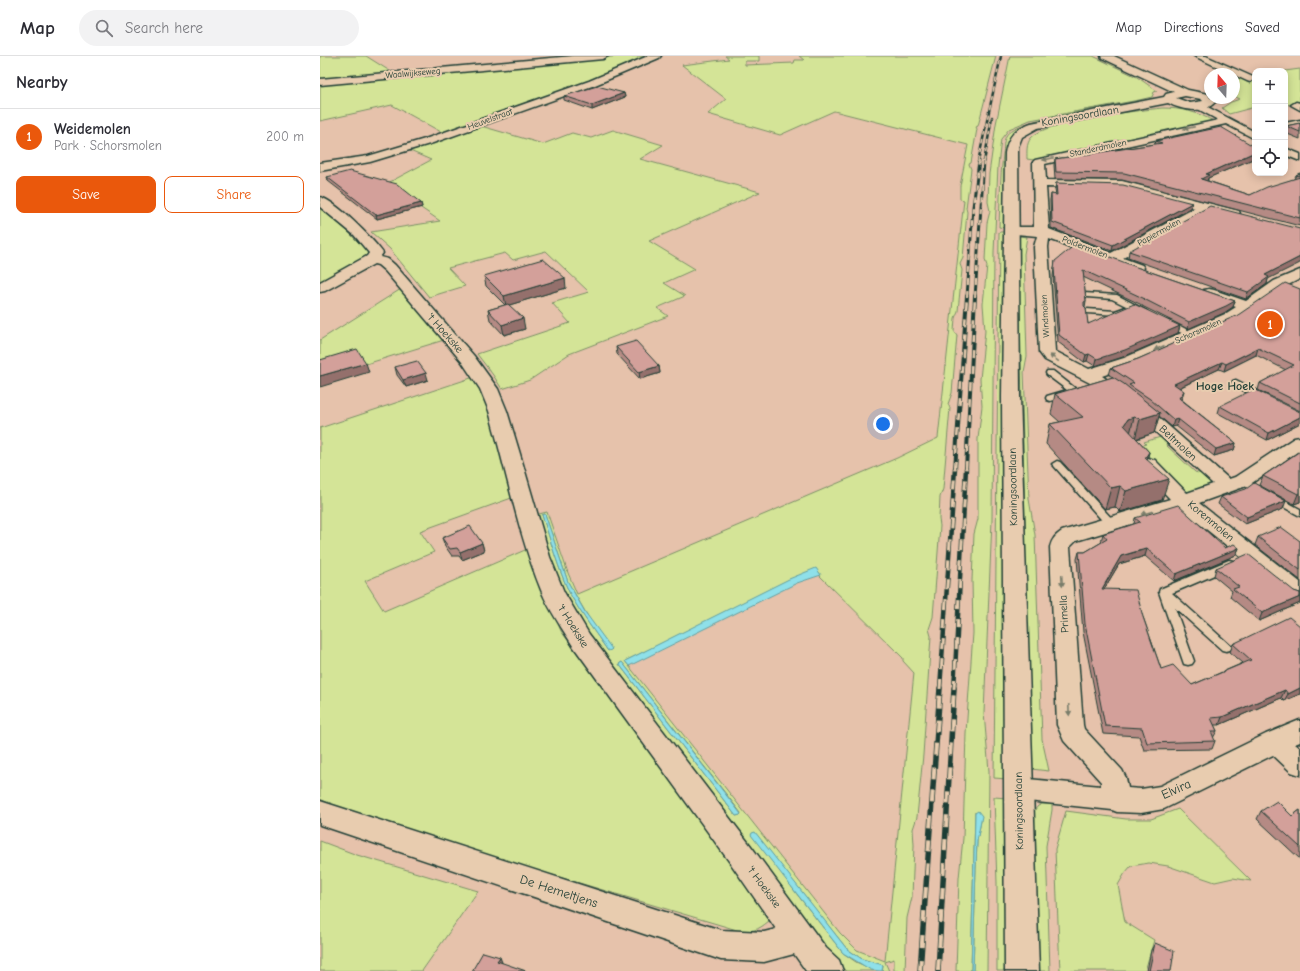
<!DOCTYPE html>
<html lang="en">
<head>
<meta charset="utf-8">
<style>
	:root { --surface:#fff; --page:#f2f2f3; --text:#2b2b33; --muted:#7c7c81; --line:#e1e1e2; --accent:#ea580c }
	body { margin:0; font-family:"Comic Neue",sans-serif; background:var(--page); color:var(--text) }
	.controls { position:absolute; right:12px; top:12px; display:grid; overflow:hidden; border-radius:8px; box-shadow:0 2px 10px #0003 }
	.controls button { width:36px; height:36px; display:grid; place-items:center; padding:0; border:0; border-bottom:1px solid var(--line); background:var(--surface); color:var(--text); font:20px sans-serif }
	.compass { position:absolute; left:884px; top:12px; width:36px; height:36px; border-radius:50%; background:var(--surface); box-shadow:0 2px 10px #0003; rotate:341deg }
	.you { position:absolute; left:563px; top:368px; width:14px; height:14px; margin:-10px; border:3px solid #fff; border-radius:50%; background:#1a73e8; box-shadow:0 0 0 6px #1a73e833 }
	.badge { display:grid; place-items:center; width:26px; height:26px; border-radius:50%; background:var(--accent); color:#fff; font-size:13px; font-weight:700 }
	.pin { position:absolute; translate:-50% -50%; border:2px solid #fff; box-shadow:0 1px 4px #0006 }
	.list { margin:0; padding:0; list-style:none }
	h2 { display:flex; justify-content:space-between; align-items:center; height:52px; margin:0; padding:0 16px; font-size:17px }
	h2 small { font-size:13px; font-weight:400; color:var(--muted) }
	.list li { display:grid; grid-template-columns:26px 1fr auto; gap:12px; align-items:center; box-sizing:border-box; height:56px; padding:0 16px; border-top:1px solid var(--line) }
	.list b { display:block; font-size:15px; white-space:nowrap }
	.list p { margin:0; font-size:13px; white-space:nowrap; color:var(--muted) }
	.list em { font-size:13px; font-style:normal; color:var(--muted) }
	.actions { display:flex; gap:8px; padding:12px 16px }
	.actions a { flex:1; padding:9px 0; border:1px solid var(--accent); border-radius:8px; text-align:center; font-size:14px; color:var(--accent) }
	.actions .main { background:var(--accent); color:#fff }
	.icon { flex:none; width:22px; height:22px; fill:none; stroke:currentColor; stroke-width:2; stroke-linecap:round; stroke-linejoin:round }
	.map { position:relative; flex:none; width:980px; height:915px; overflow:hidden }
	header { display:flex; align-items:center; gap:24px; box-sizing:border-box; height:56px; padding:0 20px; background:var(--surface); border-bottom:1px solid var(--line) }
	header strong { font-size:19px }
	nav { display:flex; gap:22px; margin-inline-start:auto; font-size:14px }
	.search { width:280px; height:36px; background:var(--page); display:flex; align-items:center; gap:10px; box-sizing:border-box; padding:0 14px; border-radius:22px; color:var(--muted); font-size:15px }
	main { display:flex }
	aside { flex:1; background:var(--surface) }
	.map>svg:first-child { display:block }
	.green { fill:#d4e497; stroke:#7a9066; fill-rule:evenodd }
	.water { fill:#8fe0e9; stroke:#629fa1 }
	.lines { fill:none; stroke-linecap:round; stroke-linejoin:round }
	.service-casing { stroke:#1f3d34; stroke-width:3 }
	.minor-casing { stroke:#1f3d34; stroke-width:3 }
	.tertiary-casing { stroke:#1f3d34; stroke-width:3 }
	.service { fill:#e8ccaf; fill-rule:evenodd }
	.minor { fill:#e8ccaf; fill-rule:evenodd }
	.tertiary { fill:#e8ccaf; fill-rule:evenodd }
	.rail-far4-casing { stroke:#1f3d34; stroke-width:2.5 }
	.rail-far3-casing { stroke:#1f3d34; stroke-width:3 }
	.rail-far2-casing { stroke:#1f3d34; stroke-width:4 }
	.rail-far1-casing { stroke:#1f3d34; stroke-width:4.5 }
	.rail-casing { stroke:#1f3d34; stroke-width:5.5 }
	.rail-far4 { stroke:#e8ccaf; stroke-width:1.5; stroke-dasharray:4.5; stroke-linecap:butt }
	.rail-far3 { stroke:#e8ccaf; stroke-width:2; stroke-dasharray:6; stroke-linecap:butt }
	.rail-far2 { stroke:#e8ccaf; stroke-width:2.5; stroke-dasharray:8; stroke-linecap:butt }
	.rail-far1 { stroke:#e8ccaf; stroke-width:3; stroke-dasharray:10; stroke-linecap:butt }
	.rail { stroke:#e8ccaf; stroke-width:4; stroke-dasharray:12; stroke-linecap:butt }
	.wall { fill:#b58a84; stroke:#1f3d34 }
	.shaded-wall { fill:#94706c; stroke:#1f3d34 }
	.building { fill:#d3a09a; stroke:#1f3d34 }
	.oneway { fill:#797d6b }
	.labels { text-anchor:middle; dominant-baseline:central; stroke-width:4; stroke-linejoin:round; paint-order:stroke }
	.far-street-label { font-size:9px; fill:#1f3d34; stroke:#e8ccaf }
	.street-label { font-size:11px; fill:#1f3d34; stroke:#e8ccaf }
	.neighbourhood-label { font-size:12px; font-weight:bold; fill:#1f3d34; stroke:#e8ccaf }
	.near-street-label { font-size:13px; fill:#1f3d34; stroke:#e8ccaf }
</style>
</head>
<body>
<header>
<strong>Map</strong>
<div class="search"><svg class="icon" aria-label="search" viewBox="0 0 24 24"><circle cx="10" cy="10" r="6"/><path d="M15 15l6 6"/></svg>Search here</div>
<nav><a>Map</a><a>Directions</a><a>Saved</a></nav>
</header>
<main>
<aside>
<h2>Nearby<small></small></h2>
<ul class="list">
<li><span class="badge">1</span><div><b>Weidemolen</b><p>Park · Schorsmolen</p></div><em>200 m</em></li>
</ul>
<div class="actions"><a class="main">Save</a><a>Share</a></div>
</aside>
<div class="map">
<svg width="980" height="915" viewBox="0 0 980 915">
	<rect width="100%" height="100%" fill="#e6c2ab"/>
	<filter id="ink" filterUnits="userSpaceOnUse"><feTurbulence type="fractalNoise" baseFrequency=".025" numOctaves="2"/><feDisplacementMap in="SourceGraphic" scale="8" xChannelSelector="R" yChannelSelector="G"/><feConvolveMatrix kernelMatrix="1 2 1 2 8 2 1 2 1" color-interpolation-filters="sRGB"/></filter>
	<g filter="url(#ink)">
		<g class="green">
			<path d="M 0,0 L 46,0 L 73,17 L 0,25 Z"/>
			<path d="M 301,0 L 328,0 L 259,29 L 123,77 L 72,49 L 0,65 L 0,29 Z"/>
			<path d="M 405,0 L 439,0 L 439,5 L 425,5 L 425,9 L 474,7 L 475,4 L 484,4 L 479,0 L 676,0 L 658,70 L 656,71 L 657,73 L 651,107 L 649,108 L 651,113 L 646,152 L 647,156 L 643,202 L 640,208 L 642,214 L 638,255 L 635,262 L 634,275 L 637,279 L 632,337 L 628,348 L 630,352 L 623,433 L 620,441 L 619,463 L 620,470 L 613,561 L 609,573 L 611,580 L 603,699 L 597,761 L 593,773 L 594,789 L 592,841 L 587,862 L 585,915 L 574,915 L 574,903 L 565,906 L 569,915 L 562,915 L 563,909 L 542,903 L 527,893 L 434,776 L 476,837 L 523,897 L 536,906 L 556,915 L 526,915 L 513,904 L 272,587 L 244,542 L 215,459 L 227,456 L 248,517 L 257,538 L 577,402 L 618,382 L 644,144 L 640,143 L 640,130 L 648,89 L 514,55 L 460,79 L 388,58 L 406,43 L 362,9 L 409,3 ZM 225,458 L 248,526 L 288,595 C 275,576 261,558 250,538 C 238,513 231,485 222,459 ZM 496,513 L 501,519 L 499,519 L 583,602 L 583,605 L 594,617 L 565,905 L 537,894 L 520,877 L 305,605 ZM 302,606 L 421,757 L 420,759 L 416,760 L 299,608 Z"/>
			<path d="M 690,0 L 773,0 L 817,21 L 837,35 L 834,36 L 832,41 L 819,44 L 710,64 L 689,73 L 681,83 L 678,110 L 674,196 L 672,464 L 664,657 L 669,715 L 667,915 L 653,915 L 656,810 L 657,785 L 661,765 L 655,756 L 651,915 L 636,915 L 639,822 L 643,782 L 646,677 L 653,577 L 652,524 L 654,478 L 658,463 L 658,383 L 662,350 L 660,323 L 665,275 L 663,248 L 667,210 L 665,204 L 667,167 L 670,155 L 668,146 L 669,118 L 676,68 Z"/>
			<path d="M 980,13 L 980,47 L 970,49 L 965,48 L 965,15 Z"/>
			<path d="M 935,19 L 935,51 L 909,58 L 902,52 L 911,46 L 920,43 L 914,40 L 914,22 Z"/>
			<path d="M 834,42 L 834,43 L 823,47 L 716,66 L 694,75 L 687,86 L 685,172 L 679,171 C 680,147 680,122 683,98 C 684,92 683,86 686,80 C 697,59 807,50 834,42 Z"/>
			<path d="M 842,52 C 861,52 878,56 895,66 L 714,104 L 707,103 C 707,96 706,88 711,82 C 726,64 816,55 842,52 Z"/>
			<path d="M 161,70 L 223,88 L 252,77 L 271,82 L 293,74 L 343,89 L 320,103 L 440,136 L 329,185 L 375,213 L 344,227 L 365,240 L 337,252 L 348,260 L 249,298 L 210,324 L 182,333 L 173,319 L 157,298 L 250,267 L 232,247 L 269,236 L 226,195 L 193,204 L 185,197 L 128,212 L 145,230 L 109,241 L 70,193 L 51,176 L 120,165 L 66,128 L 111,104 L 90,95 Z"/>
			<path d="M 0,152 L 26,174 L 52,200 L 0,230 Z"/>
			<path d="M 679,176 L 685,176 L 687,723 L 674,722 Z"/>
			<path d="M 698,180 L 707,181 L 704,198 L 707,300 L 704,316 L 709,443 L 715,479 L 722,683 L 729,715 L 711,713 Z"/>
			<path d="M 81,233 L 124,284 L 46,308 L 41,301 L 0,313 L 0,284 Z"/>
			<path d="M 154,321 L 164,337 L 197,440 L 100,475 L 114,496 L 45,525 L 64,555 L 212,491 L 229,547 L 241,575 L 291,643 L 344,710 L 446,852 L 449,865 C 437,875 432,876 417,874 L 41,762 L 0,743 L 0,372 Z"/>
			<path d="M 844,380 L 848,384 L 846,389 L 875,416 L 885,419 L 890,424 L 890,429 L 864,439 L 816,391 L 826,388 L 824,386 Z"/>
			<path d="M 674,741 L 687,742 L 687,915 L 677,915 L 677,827 Z"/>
			<path d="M 722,748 L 732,748 L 732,754 L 726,790 L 730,915 L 716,915 L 713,756 L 718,750 Z"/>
			<path d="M 858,753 L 931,825 L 913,822 L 895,826 L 848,810 L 829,807 L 811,810 L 805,817 L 798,829 L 805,866 L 834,884 L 825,915 L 740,915 L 735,793 L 746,755 L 806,763 L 831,763 Z"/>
			<path d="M 0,785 L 37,799 L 158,835 L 102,915 L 0,915 Z"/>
		</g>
		<g class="water">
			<path d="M 225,458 L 248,526 L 265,556 L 292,593 L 291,594 L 288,595 C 275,576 261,558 250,538 C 238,513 231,485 222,459 Z"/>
			<path d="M 496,512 L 501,519 L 477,527 L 309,610 L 305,605 L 469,523 Z"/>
			<path d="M 302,606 L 421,758 L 420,759 L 416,760 L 299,608 Z"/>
			<path d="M 658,755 L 662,760 L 657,785 L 656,810 L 653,915 L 651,915 L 655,757 Z"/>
			<path d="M 435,776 L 527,893 L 542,903 L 563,909 L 562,915 L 551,914 L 523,897 L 431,779 L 432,777 Z"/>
		</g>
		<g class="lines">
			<defs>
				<g id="service">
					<path d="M 980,64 L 980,68 L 965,71 L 965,67 Z"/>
					<path d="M 764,237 L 797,239 L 827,255 L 823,257 L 820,257 L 792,243 L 767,241 L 764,241 Z"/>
					<path d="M 806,251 L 810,253 L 809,255 L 796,259 L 767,257 L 763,255 L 767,253 L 795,255 Z"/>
					<path d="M 845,265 L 851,265 L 875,278 L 871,280 L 868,280 L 845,269 Z"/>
					<path d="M 727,315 L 733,315 L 756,333 L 757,335 L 756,337 L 730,345 L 727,344 L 726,342 L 727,340 L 747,334 L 727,319 L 726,317 Z"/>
					<path d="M 916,324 L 946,339 L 947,341 L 946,343 L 940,343 L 913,329 L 912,327 L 913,325 Z"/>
					<path d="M 737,405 L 740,406 L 795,466 L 796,468 L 795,470 L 787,470 L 734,410 L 732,408 Z"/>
					<path d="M 922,422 L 980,453 L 980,460 L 919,427 L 917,425 Z"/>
					<path d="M 909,504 L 913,505 L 914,508 L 913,511 L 852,537 L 912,591 L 910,594 L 906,595 L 902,594 L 855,552 L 874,605 L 872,608 L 868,609 L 864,608 L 839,536 L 840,533 Z"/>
				</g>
				<g id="minor">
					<path d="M 253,0 L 288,0 L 283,3 L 0,29 L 0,23 Z"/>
					<path d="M 328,0 L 341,0 L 339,2 L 275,29 L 113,87 L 50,106 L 0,115 L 0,107 L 48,100 L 105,83 L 269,25 Z"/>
					<path d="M 874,0 L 886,0 L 933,21 L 935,23 L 930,26 L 927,25 Z"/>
					<path d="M 890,41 L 890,42 L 908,42 L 903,45 L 886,46 L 885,44 Z"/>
					<path d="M 976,46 L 980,47 L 980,54 L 971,49 Z"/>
					<path d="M 880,47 L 935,76 L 935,83 L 906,68 L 725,108 L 726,124 L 802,125 L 919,155 L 920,158 L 919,161 L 914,162 L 888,155 L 803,202 L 822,209 L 824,212 L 822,215 L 817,216 L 729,183 L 728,191 L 735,295 L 769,313 L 804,302 L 905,258 L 916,251 L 884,240 L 882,237 L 884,234 L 889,233 L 894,234 L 926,245 L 954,225 L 980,214 L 980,223 L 964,231 L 915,264 L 816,308 L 782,320 L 827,351 L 909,423 L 915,421 L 974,382 L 980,381 L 980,394 L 929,429 L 879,447 L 980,526 L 980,545 L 972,542 L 861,453 L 756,485 L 750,491 L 763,669 L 764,673 L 802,714 L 806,722 L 808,732 L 821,733 L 840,730 L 946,678 L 980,664 L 980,686 L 975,688 L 980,692 L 980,719 L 971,716 L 953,699 L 844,753 L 821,757 L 797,756 L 792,754 L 698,744 L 689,741 L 685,733 L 689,725 L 698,722 L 781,730 L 781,726 L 744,685 L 737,669 L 730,491 C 732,483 735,480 742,475 L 850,443 L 821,412 L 819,408 L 821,404 L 828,402 L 835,404 L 867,437 L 893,428 L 829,370 L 800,347 L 770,327 L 725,304 L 719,296 L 714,191 L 717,180 L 687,177 L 685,174 L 687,171 L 714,171 L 713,106 L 715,104 L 898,64 L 876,52 L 875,50 L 876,48 ZM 726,131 L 802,133 L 875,152 L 791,197 L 729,173 Z"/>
					<path d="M 965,92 L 980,98 L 980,105 L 965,99 Z"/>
					<path d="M 0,141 C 16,145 53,183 63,197 L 60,201 L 68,203 L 75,209 L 154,300 L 178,333 L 187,355 L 200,398 L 230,501 L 244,536 L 269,578 L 431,790 L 506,892 L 519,904 L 523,915 L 486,915 L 474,898 L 444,906 L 401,904 L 0,769 L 0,745 L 401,874 L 444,876 L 456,873 L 411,808 L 253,590 C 242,572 229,554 221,534 C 198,477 186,414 169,355 L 160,333 L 142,306 L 65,215 L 58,209 L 54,208 L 5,235 L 0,236 L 0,226 L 47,200 L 49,197 L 34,179 L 0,151 Z"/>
				</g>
				<path id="tertiary" d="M 781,0 L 794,0 L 868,34 L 888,38 L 890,42 L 893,42 L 896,45 C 885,59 861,54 848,47 L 718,72 L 702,81 L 698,91 L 700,341 L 719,915 L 685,915 L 682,341 L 685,97 C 688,80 695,73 711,67 L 844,41 L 846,38 L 854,36 L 782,2 ZM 865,40 L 881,43 L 883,45 L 870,47 L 856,42 Z"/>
			</defs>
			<use href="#service" class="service-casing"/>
			<use href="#minor" class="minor-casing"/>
			<use href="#tertiary" class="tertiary-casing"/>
			<use href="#service" class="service"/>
			<use href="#minor" class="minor"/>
			<use href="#tertiary" class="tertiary"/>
			<defs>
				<g id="rail-far4">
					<path d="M 658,106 L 681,0"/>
					<path d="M 664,106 L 672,61"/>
				</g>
				<g id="rail-far3">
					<path d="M 647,241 L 653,151 L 659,105"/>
					<path d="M 655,241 L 664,105"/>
				</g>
				<g id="rail-far2">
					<path d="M 635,413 L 647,240"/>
					<path d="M 646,413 L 655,240"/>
				</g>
				<g id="rail-far1">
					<path d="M 620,633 L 635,412"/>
					<path d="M 634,633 L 646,412"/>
				</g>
				<g id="rail">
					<path d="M 600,915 L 620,632"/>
					<path d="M 618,915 L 634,632"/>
				</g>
			</defs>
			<use href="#rail-far4" class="rail-far4-casing"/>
			<use href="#rail-far3" class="rail-far3-casing"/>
			<use href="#rail-far2" class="rail-far2-casing"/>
			<use href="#rail-far1" class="rail-far1-casing"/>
			<use href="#rail" class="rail-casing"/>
			<use href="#rail-far4" class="rail-far4"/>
			<use href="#rail-far3" class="rail-far3"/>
			<use href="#rail-far2" class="rail-far2"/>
			<use href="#rail-far1" class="rail-far1"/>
			<use href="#rail" class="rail"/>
		</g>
		<g class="wall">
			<path d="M 304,37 L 305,41 L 272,54 L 244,44 L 244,40 Z"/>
			<path d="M 980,67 L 980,83 L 965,77 L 966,70 Z"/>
			<path d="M 836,85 L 935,91 L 935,102 L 888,122 L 888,125 L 930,139 L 974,123 L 976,119 L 980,117 L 980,170 L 802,124 L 735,123 L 734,109 L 735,103 L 835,88 Z"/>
			<path d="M 7,121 L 101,147 L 102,151 L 57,163 L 8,125 Z"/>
			<path d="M 736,127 L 872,147 L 871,152 L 792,195 L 731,172 L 730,144 L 731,138 L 736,139 L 735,133 Z"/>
			<path d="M 809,195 L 948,223 L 947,228 L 926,243 L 808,202 Z"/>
			<path d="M 735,205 L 819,212 L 915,245 L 913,251 L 904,257 L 868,273 L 822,250 L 822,249 L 763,221 L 766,245 L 765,251 L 768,268 L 860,270 L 858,277 L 803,301 L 775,310 L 767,305 L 764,306 L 738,286 L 733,220 Z"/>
			<path d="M 164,220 L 246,232 L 189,249 L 205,273 L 184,279 L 170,264 L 168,254 L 185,249 L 166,230 Z"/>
			<path d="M 980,233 L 980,355 L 938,334 L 940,327 L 966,314 L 936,299 L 904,315 L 899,313 L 859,332 L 862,342 L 861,343 L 916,387 L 914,394 L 894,400 L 856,370 L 852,371 L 839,360 L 834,377 L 817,383 L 829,396 L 827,404 L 842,444 L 800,456 L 795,451 L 785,453 L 726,388 L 730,368 L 740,366 L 731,358 L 735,338 L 793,321 L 789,319 L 791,312 L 818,303 Z"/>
			<path d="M 296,291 L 339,310 L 340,317 L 320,323 L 297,298 Z"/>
			<path d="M 75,311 L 108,324 L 86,331 L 77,319 Z"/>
			<path d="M 900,350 L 980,356 L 980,367 L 947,384 L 898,357 Z"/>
			<path d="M 980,395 L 980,446 L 974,448 L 939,429 L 943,420 Z"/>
			<path d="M 901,441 L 963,453 L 925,468 L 898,448 Z"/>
			<path d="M 815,462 L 905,492 L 919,492 L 916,499 L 854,525 L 825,500 L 799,508 L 784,533 L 823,561 L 841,613 L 872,629 L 923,607 L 910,596 L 913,588 L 980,570 L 980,638 L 964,645 L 961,642 L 899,669 L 894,669 L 897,675 L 893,682 L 895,685 L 892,693 L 824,694 L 819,680 L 783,678 L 763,576 L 757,503 L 759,496 L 765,496 L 782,486 L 781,485 L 783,478 L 814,468 Z"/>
			<path d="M 938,481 L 980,485 L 980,524 L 935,489 Z"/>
			<path d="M 122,482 L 162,487 L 164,495 L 142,504 L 139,500 L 132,500 L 125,490 Z"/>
			<path d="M 896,512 L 980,537 L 980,547 L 939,565 L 910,541 L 912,535 L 894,520 Z"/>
			<path d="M 980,754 L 980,803 L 937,763 L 941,755 L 972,760 Z"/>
			<path d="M 835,887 L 851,915 L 827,915 L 831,894 Z"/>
		</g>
		<g class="shaded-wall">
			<path d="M 304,37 L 305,41 L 272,54 L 272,49 Z"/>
			<path d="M 935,96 L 935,102 L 888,122 L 887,125 L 881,123 L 886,118 Z"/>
			<path d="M 101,147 L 102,151 L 57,163 L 56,159 Z"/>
			<path d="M 872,147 L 871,152 L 792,195 L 793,189 Z"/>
			<path d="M 980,201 L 980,207 L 948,223 L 947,228 L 926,243 L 928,236 L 945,219 Z"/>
			<path d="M 245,222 L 246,232 L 186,250 L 184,240 Z"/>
			<path d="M 915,245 L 913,251 L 904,257 L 868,273 L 869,266 Z"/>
			<path d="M 203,262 L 205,273 L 184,279 L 182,269 Z"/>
			<path d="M 860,270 L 858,277 L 803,301 L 775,310 L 777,303 Z"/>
			<path d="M 938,292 L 936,299 L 904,315 L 906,308 Z"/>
			<path d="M 769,298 L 767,305 L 764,306 L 766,299 Z"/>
			<path d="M 902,306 L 899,313 L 852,335 L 854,328 Z"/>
			<path d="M 46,307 L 49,316 L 0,331 L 0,320 Z"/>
			<path d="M 339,310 L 340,317 L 320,323 L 319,316 Z"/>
			<path d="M 106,317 L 108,324 L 86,331 L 83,324 Z"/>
			<path d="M 864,335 L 862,342 L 857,349 L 859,342 Z"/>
			<path d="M 840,357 L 834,377 L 815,383 L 820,363 Z"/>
			<path d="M 814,361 L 809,382 L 804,369 L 808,363 Z"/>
			<path d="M 980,361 L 980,367 L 947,384 L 949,377 Z"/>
			<path d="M 858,363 L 856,370 L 852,371 L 854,364 Z"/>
			<path d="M 916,387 L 914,394 L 894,400 L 896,393 Z"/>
			<path d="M 829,396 L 824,417 L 825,402 Z"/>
			<path d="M 849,423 L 842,444 L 800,456 L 806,435 Z"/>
			<path d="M 800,430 L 795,451 L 785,453 L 791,432 Z"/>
			<path d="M 980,437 L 980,446 L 974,448 L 978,438 Z"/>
			<path d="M 966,445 L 963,453 L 925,468 L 927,461 Z"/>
			<path d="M 162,487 L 164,495 L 142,504 L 140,496 Z"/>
			<path d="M 919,492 L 916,499 L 854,525 L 856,518 Z"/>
			<path d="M 827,493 L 825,500 L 799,508 L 780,540 L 782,533 L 801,500 Z"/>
			<path d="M 980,541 L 980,547 L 939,565 L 942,557 Z"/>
			<path d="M 980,632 L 980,638 L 964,645 L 968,638 Z"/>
			<path d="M 965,634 L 961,642 L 899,669 L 902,661 Z"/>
			<path d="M 180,901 L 183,909 L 177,905 Z"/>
		</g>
		<g class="building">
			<path d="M 277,30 L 304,37 L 272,49 L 244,40 Z"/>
			<path d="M 980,67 L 980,76 L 966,70 Z"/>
			<path d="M 901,71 L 935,91 L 935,96 L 886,118 L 889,119 L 881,123 L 930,139 L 947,131 L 980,121 L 980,162 L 804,117 L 736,116 L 735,103 L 842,87 L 836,85 Z"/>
			<path d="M 30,115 L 77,128 L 101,147 L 56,159 L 7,121 Z"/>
			<path d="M 980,117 L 980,120 L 976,119 Z"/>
			<path d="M 736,127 L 803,129 L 872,147 L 793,189 L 732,166 L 731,138 L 737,139 Z"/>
			<path d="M 890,150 L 980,173 L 980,201 L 945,219 L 949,221 L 928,236 L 809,195 Z"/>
			<path d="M 756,188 L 819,212 L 915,245 L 906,250 L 869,266 L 824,243 L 825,243 L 763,214 L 766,245 L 764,246 L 764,250 L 766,252 L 768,268 L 814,248 L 860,270 L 805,294 L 777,303 L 769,298 L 766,299 L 739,279 L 734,213 L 735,205 Z"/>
			<path d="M 223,203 L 245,222 L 184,240 L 164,220 Z"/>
			<path d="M 965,227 L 980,233 L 980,347 L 940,327 L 974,309 L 938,292 L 906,308 L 902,306 L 854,328 L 864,335 L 859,342 L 916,387 L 896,393 L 858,363 L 854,364 L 830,343 L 809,329 L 814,327 L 791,312 L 818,303 L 918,259 Z"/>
			<path d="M 188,248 L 203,262 L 182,269 L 168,254 Z"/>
			<path d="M 316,285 L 339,310 L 319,316 L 296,291 Z"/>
			<path d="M 37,293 L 46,307 L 0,320 L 0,304 Z"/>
			<path d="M 97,305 L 106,317 L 83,324 L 75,311 Z"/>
			<path d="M 793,321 L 804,328 L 840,357 L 820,363 L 814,361 L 808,363 L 804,369 L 829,396 L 825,402 L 849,423 L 806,435 L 800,430 L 791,432 L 730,368 L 763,361 L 735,338 Z"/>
			<path d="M 934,333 L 980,356 L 980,361 L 949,377 L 900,350 Z"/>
			<path d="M 980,395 L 980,437 L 978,438 L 943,420 Z"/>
			<path d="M 934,427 L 966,445 L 927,461 L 901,441 L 926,433 Z"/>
			<path d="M 858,449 L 905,492 L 914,488 L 919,492 L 856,518 L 827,493 L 818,495 L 801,500 L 782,533 L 816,534 L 823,561 L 841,613 L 853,609 L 872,629 L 931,604 L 913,588 L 969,561 L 980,570 L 980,632 L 968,638 L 965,634 L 902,661 L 891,662 L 897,675 L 891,675 L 895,685 L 827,687 L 822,672 L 785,670 L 765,568 L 759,496 L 765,496 L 787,483 L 783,478 L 820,466 L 815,462 Z"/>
			<path d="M 150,470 L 162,487 L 140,496 L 137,492 L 130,493 L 122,482 Z"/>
			<path d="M 961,471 L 980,485 L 980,514 L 938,481 Z"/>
			<path d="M 928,498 L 974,535 L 980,537 L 980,541 L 942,557 L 913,533 L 919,531 L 896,512 Z"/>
			<path d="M 957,745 L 972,760 L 980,754 L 980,791 L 941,755 Z"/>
			<path d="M 835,887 L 854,895 L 851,915 L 829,915 Z"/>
			<path d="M 163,896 L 180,901 L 177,905 L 206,915 L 152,915 Z"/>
		</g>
		<defs><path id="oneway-solid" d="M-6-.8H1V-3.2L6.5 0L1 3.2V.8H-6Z"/></defs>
		<g class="oneway">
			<use href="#oneway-solid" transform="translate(869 72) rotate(168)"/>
			<use href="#oneway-solid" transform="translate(728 103) rotate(168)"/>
			<use href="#oneway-solid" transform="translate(839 292) rotate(156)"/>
			<use href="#oneway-solid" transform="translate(734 302) rotate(-144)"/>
			<use href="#oneway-solid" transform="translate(827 457) rotate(163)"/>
			<use href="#oneway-solid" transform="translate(742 525) rotate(87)"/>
			<use href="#oneway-solid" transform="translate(749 654) rotate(87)"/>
		</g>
	</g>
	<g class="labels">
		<g class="far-street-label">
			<text transform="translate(93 17) rotate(-5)">Waalwijkseweg</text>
			<text transform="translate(170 63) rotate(-20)">Heuvelstraat</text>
			<text transform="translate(778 92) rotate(-12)">Standerdmolen</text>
			<text transform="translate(839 176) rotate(-29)">Papiermolen</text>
			<text transform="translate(765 191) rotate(21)">Poldermolen</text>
			<text transform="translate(725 260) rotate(-93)">Windmolen</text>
			<text transform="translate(878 275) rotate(-24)">Schorsmolen</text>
		</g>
		<g class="street-label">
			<text transform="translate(760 60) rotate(-10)">Koningsoordlaan</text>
			<text transform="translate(125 277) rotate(49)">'t Hoekske</text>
			<text transform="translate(858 387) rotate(43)">Beltmolen</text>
			<text transform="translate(693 431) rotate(-91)">Koningsoordlaan</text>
			<text transform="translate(891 465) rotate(40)">Korenmolen</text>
			<text transform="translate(744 558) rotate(-93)">Primella</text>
			<text transform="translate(253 570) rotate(58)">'t Hoekske</text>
			<text transform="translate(699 755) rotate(-91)">Koningsoordlaan</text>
			<text transform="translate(444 831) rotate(54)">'t Hoekske</text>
		</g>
		<g class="neighbourhood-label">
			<text x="905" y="330">Hoge Hoek</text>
		</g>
		<g class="near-street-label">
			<text transform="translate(856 733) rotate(-24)">Elvira</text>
			<text transform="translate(239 835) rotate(18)">De Hemeltjens</text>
		</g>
	</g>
</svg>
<div class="controls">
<button>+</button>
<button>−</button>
<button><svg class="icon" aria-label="locate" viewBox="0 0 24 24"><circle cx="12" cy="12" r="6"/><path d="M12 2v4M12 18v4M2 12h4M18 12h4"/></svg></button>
</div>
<svg class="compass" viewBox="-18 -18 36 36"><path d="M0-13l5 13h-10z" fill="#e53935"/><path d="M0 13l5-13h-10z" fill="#7c7c81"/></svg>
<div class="you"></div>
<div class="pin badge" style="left:950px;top:268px">1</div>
</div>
</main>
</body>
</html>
